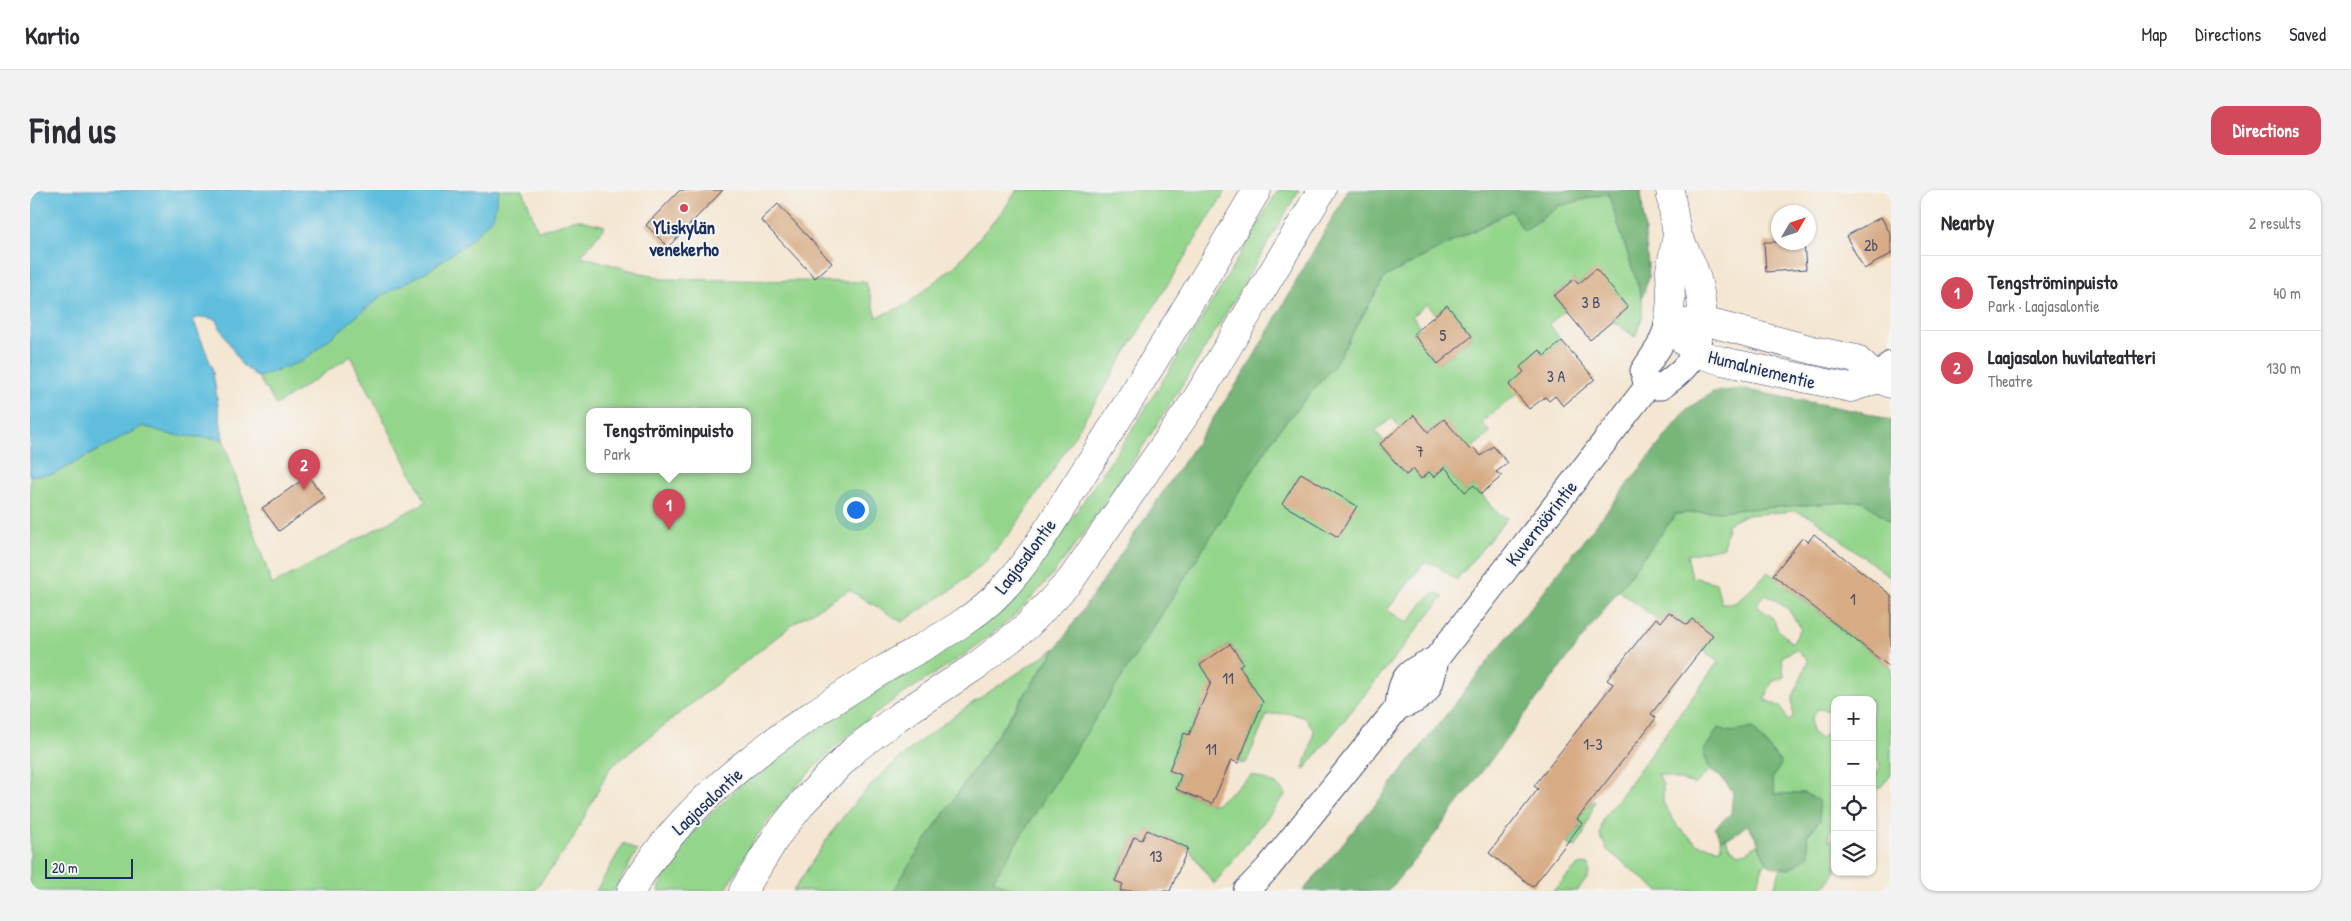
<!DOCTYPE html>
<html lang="en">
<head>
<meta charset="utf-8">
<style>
	:root { --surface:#fff; --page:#f2f2f3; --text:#2b2b33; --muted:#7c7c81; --line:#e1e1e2; --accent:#d1495b }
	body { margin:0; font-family:"Patrick Hand",sans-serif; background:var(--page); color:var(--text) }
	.controls { position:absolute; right:15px; bottom:15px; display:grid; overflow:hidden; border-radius:10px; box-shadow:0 1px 4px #0004 }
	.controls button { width:45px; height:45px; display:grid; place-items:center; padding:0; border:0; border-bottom:1px solid var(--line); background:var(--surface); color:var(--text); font:25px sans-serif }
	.compass { position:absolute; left:1741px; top:15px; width:45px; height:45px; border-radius:50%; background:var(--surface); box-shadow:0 1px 4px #0004; rotate:51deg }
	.scale { position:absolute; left:15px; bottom:12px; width:88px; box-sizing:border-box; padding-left:5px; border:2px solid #1b2f5e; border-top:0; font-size:14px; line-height:18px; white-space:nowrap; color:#1b2f5e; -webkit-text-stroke:4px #f6f6f2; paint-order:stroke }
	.you { position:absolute; left:825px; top:319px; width:18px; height:18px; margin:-12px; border:4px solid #fff; border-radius:50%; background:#1a73e8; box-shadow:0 0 0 8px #1a73e833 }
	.badge { display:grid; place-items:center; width:32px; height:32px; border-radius:50%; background:var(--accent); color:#fff; font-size:16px; font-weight:700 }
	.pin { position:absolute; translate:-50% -41px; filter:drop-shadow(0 1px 2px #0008) }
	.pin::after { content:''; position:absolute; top:26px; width:18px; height:15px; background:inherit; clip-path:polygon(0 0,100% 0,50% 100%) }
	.popup { position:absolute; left:556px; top:218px; width:165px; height:65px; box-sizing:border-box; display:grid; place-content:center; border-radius:10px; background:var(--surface); filter:drop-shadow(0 1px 4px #0005); font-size:16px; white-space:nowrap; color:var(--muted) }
	.popup b { font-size:19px; color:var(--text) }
	.popup::after { content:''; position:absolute; left:50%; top:100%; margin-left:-10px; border:10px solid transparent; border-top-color:var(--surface) }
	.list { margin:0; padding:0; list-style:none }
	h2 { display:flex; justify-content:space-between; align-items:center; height:65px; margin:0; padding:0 20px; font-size:21px }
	h2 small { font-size:16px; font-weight:400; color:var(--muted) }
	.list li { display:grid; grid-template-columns:32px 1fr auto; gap:15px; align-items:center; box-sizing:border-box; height:75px; padding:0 20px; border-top:1px solid var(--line) }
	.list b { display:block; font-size:19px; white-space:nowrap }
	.list p { margin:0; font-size:16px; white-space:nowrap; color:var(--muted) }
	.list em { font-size:16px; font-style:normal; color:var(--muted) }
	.icon { flex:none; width:28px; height:28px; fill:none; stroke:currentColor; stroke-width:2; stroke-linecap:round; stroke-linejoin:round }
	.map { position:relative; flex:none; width:1861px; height:701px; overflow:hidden; border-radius:15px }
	header { display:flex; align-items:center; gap:30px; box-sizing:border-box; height:70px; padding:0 25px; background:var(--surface); border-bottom:1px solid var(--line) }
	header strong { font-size:24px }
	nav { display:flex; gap:28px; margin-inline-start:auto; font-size:18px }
	.intro { display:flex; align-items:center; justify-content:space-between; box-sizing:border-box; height:120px; padding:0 30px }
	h1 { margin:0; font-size:35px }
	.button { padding:12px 22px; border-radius:15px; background:var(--accent); color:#fff; font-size:18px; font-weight:700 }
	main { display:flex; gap:30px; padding:0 30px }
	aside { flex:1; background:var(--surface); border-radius:15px; box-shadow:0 1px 4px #0004 }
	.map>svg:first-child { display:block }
	.green { fill:#94d58c; stroke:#588275; fill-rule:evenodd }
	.forest { fill:#77b678; stroke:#49726b }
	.water { fill:#5fbedd; stroke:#3d769e }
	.building { fill:#d7ab84 }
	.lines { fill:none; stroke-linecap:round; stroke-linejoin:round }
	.minor-casing { stroke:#3c4a6f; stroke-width:27 }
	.tertiary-casing { stroke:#3c4a6f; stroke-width:29 }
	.secondary-casing { stroke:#3c4a6f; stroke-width:29 }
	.primary-casing { stroke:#3c4a6f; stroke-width:29 }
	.minor { stroke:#fff; stroke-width:25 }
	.tertiary { stroke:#fff; stroke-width:28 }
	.secondary { stroke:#fff; stroke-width:28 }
	.primary { stroke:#fff; stroke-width:28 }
	.poi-dot { fill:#d1495b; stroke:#f6f6f2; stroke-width:2 }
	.labels { text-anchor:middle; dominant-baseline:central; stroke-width:4; stroke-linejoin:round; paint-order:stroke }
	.number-label { font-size:16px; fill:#4a4e68 }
	.poi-label { font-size:19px; font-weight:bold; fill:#1b2f5e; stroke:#f6f6f2 }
	.street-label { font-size:19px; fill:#1b2f5e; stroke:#f6f6f2 }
</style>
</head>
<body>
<header>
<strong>Kartio</strong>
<nav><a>Map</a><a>Directions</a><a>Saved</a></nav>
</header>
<div class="intro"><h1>Find us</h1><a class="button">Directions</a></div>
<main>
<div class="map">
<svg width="1861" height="701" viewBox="0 0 1861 701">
	<rect width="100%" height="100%" fill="#f6f6f2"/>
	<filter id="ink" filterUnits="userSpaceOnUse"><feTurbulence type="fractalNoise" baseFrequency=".02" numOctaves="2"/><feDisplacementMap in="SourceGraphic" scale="10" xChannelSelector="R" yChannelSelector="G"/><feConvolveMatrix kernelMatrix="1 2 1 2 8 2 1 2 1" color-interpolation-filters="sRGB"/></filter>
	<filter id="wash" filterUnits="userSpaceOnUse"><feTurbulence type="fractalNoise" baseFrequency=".0096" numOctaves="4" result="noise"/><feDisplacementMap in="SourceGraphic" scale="20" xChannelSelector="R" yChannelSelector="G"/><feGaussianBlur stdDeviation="1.12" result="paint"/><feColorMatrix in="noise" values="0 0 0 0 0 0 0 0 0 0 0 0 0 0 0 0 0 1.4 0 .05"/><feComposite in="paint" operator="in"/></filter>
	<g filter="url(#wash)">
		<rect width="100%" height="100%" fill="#f4e6d1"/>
		<g class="green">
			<path d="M 288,0 L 493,0 L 508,41 L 547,29 L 575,36 L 551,66 L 632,89 L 836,92 L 847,127 L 876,115 L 926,75 L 975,18 L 987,0 L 1196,0 L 1017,290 L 980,343 L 954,373 L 927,396 L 872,432 L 819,400 L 767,431 L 580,578 L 541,652 L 504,701 L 0,701 L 0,155 L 182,177 L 193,249 L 242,395 L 396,312 L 321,166 L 246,215 L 228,187 L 211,174 ZM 560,221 L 718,221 L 718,279 L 560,279 Z"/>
			<path d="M 1248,0 L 1269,0 C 1213,95 1157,191 1095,283 C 1064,329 1034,375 995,415 C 956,455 907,481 861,512 C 809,549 761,597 725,649 C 714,666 705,684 695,701 L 628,701 L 634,684 L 660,645 L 714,591 L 772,549 L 909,460 L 1010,375 L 1102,240 L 1189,101 Z"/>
			<path d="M 1578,3 L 1612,108 L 1612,128 L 1605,147 L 1583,131 L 1598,118 L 1566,80 L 1548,94 L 1544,89 L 1524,106 L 1536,120 L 1519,134 L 1532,151 L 1514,166 L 1510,160 L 1494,182 L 1487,204 L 1452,232 L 1460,243 L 1416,279 L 1435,302 L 1444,295 L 1465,321 L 1477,328 L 1427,390 L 1406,375 L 1395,372 L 1357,420 L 1378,433 L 1396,409 L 1406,403 L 1414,406 L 1274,580 L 1273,578 L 1279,563 L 1284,541 L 1276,528 L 1260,523 L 1237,525 L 1216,573 L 1208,573 L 1231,517 L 1226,501 L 1209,476 L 1213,473 L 1200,454 L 1170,475 L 1192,507 L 1172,513 L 1163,536 L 1177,542 L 1173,551 L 1154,543 L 1139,580 L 1151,585 L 1146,599 L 1182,614 L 1187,613 L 1222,585 L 1246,594 L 1256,604 L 1184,694 L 1158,658 L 1117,640 L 1112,650 L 1104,647 L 1085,690 L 1093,694 L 1092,701 L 986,701 L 962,691 L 1248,241 L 1303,177 L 1355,87 L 1481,21 L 1495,41 L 1529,16 ZM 1397,114 L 1406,124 L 1417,116 L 1442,146 L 1408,174 L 1383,144 L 1390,137 L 1382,126 ZM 1362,228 L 1370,237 L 1398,242 L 1420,273 L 1404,287 L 1399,282 L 1392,289 L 1383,279 L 1376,285 L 1350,254 L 1354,251 L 1345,241 Z"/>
			<path d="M 1833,311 L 1861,332 L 1861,388 L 1783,328 L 1766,321 L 1715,325 L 1697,334 L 1694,357 L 1657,365 L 1662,387 L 1686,393 L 1691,413 L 1705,413 L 1738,382 L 1861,478 L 1861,585 L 1849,599 L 1842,596 L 1850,573 L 1842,562 L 1842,510 L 1805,510 L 1805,526 L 1801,521 L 1788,519 L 1781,529 L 1782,543 L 1790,549 L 1805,536 L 1805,632 L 1799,642 L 1799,651 L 1805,648 L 1806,682 L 1791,701 L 1743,701 L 1751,678 L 1760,679 L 1779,665 L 1777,646 L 1790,630 L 1774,603 L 1745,604 L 1742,589 L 1751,573 L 1723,538 L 1702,542 L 1673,562 L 1680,580 L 1665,594 L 1628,584 L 1633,595 L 1633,613 L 1648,637 L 1667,654 L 1692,659 L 1691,650 L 1696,648 L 1699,657 L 1709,664 L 1717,662 L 1728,654 L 1737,672 L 1732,676 L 1730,687 L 1722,701 L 1629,701 L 1577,660 L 1570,645 L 1573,629 L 1688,472 L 1672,459 L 1683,445 L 1662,429 L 1657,435 L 1639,422 L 1631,432 L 1588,400 L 1646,324 ZM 1736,404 L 1758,419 L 1771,438 L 1762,453 L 1748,440 L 1742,427 L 1728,417 L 1729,410 ZM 1766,459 L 1778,471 L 1762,509 L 1763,527 L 1758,532 L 1752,518 L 1735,509 L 1742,492 L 1754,487 L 1752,467 Z"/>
			<path d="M 1026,458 L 877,678 L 864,701 L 763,701 C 784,670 804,635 829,608 C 885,546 957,504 1026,458 Z"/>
			<path d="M 1563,610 L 1565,611 L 1553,645 L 1545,658 L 1537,654 L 1552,634 L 1547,629 Z"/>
			<path d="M 594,653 L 607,661 L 584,701 L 566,701 Z"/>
			<path d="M 1553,674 L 1559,675 C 1562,685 1553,694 1547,701 L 1523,701 L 1547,676 Z"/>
		</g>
		<g class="forest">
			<path d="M 1318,0 L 1611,0 L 1619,87 L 1612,108 L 1578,3 L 1529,16 L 1494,41 L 1481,21 L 1355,87 L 1303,177 L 1248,241 L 963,690 L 986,701 L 864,701 L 877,678 L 1216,180 Z"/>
			<path d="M 1711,199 L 1842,224 L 1861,231 L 1861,332 L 1833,311 L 1646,324 L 1396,656 L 1358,701 L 1273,701 L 1349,610 L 1657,219 L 1683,202 Z"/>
			<path d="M 1688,538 L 1702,542 L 1723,538 L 1751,574 L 1742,589 L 1745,604 L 1774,603 L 1788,610 L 1790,630 L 1777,646 L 1779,665 L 1759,679 L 1740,676 C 1729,662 1729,647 1717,635 L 1703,646 L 1691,650 L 1685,638 L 1701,623 L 1703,602 L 1692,588 L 1680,580 L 1673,562 Z"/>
		</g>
		<path class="water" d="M 0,0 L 469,0 L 463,26 L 441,50 L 399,80 L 350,107 L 273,171 L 228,187 L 211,174 L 185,129 L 172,127 L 163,129 L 182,177 L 193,249 L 142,245 L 113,236 L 24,284 L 0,286 Z"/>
		<g id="blocks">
			<g class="building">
				<path d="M 650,0 L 693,0 L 638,57 L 616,35 Z"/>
				<path d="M 748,14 L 802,73 L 785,88 L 731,30 Z"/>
				<path d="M 1851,27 L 1861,45 L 1861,64 L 1834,79 L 1816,46 Z"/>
				<path d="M 1734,52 L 1774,52 L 1776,79 L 1736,82 Z"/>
				<path d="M 1566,79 L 1598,118 L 1560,150 L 1524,106 L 1544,89 L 1548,94 Z"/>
				<path d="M 1417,115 L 1442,146 L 1408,174 L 1383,144 Z"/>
				<path d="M 1532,151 L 1565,189 L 1533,216 L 1525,206 L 1519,211 L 1515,207 L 1499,219 L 1479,195 L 1494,182 L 1490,177 L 1510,160 L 1514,166 Z"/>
				<path d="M 1384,225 L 1398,242 L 1414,229 L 1440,260 L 1443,257 L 1451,266 L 1463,256 L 1478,273 L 1466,282 L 1472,286 L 1451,304 L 1444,295 L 1435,302 L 1415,277 L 1404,287 L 1399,282 L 1391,289 L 1383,279 L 1376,285 L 1350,254 Z"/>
				<path d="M 1271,283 L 1327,316 L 1308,347 L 1252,314 Z"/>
				<path d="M 278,286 L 295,308 L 249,341 L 232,318 Z"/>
				<path d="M 1784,344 L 1861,405 L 1861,478 L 1743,385 L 1773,347 L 1778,352 Z"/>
				<path d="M 1639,422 L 1657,435 L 1662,429 L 1683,445 L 1621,524 L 1626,528 L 1547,629 L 1552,633 L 1503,697 L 1459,663 L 1508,599 L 1504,596 L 1583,494 L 1577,490 L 1626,428 L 1631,432 Z"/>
				<path d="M 1200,454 L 1213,473 L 1209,476 L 1233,512 L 1208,573 L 1201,570 L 1182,614 L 1146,599 L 1151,585 L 1139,580 L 1154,543 L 1159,545 L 1181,492 L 1170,475 Z"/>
				<path d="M 1117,640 L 1158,658 L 1140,701 L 1090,701 L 1093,694 L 1085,691 L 1104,647 L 1112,650 Z"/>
			</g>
		</g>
	</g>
	<g filter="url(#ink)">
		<use href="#blocks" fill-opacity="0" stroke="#3c4a6f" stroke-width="1"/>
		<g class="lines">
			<defs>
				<g id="minor">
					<path d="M 1848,189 L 1861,174"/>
					<path d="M 1617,197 L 1631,197 C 1662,175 1665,167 1673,131"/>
					<path d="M 1617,197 L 1613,181 L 1629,157 L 1638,135"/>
					<path d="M 1368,517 C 1399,507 1400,500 1406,469 L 1617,197"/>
					<path d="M 1216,701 L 1238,678 L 1368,517 C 1371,485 1377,482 1406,469"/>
				</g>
				<g id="tertiary">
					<path d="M 1638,135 L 1673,131 L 1783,160 L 1826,169 L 1848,189 L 1861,194"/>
					<path d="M 1638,135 L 1666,163 L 1692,171 L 1821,198 L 1848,189"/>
				</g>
				<g id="secondary">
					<path d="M 1647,45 C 1665,77 1671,93 1673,131"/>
					<path d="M 1638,135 L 1641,110 L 1640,80 L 1647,45 L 1640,0"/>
				</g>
				<g id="primary">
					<path d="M 601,701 C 658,603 757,539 851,481 C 892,456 938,436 971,401 C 1005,365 1029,320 1056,279 C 1115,187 1171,94 1227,0"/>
					<path d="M 713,701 L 748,644 L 775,610 L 824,560 L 868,527 L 949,474 L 997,436 L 1040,391 L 1167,208 L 1292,0"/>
				</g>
			</defs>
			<use href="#minor" class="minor-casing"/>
			<use href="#tertiary" class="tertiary-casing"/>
			<use href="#secondary" class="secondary-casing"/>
			<use href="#primary" class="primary-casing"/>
			<use href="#minor" class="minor"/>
			<use href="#tertiary" class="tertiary"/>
			<use href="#secondary" class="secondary"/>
			<use href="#primary" class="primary"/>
		</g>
	</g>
	<circle class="poi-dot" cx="654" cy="18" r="5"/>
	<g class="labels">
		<g class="number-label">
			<text x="1841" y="55">2b</text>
			<text x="1561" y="112">3 B</text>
			<text x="1413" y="145">5</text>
			<text x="1526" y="186">3 A</text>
			<text x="1390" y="261">7</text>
			<text x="1823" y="409">1</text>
			<text x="1198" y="488">11</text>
			<text x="1563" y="554">1-3</text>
			<text x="1181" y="559">11</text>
			<text x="1126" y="666">13</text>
		</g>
		<g class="poi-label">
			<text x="654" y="37">Yliskylän<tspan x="654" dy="22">venekerho</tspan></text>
		</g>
		<g class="street-label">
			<text transform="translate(1732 179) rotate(14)">Humalniementie</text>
			<text transform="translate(1511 333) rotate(-52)">Kuvernöörintie</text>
			<text transform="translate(995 366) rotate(-53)">Laajasalontie</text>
			<text transform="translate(677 611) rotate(-43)">Laajasalontie</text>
		</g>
	</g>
</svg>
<div class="controls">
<button>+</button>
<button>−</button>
<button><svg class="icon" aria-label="locate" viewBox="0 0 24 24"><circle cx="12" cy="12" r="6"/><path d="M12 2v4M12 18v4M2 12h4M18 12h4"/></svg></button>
<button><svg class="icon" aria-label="layers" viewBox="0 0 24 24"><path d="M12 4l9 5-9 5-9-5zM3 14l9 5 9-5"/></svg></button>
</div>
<svg class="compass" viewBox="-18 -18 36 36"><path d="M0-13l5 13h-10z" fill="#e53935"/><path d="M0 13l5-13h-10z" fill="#7c7c81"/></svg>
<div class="scale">20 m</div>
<div class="you"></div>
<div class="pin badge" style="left:639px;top:340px">1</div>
<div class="popup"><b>Tengströminpuisto</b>Park</div>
<div class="pin badge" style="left:274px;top:300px">2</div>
</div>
<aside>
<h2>Nearby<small>2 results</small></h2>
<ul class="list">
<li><span class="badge">1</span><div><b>Tengströminpuisto</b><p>Park · Laajasalontie</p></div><em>40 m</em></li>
<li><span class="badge">2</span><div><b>Laajasalon huvilateatteri</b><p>Theatre</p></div><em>130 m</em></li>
</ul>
</aside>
</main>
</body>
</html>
